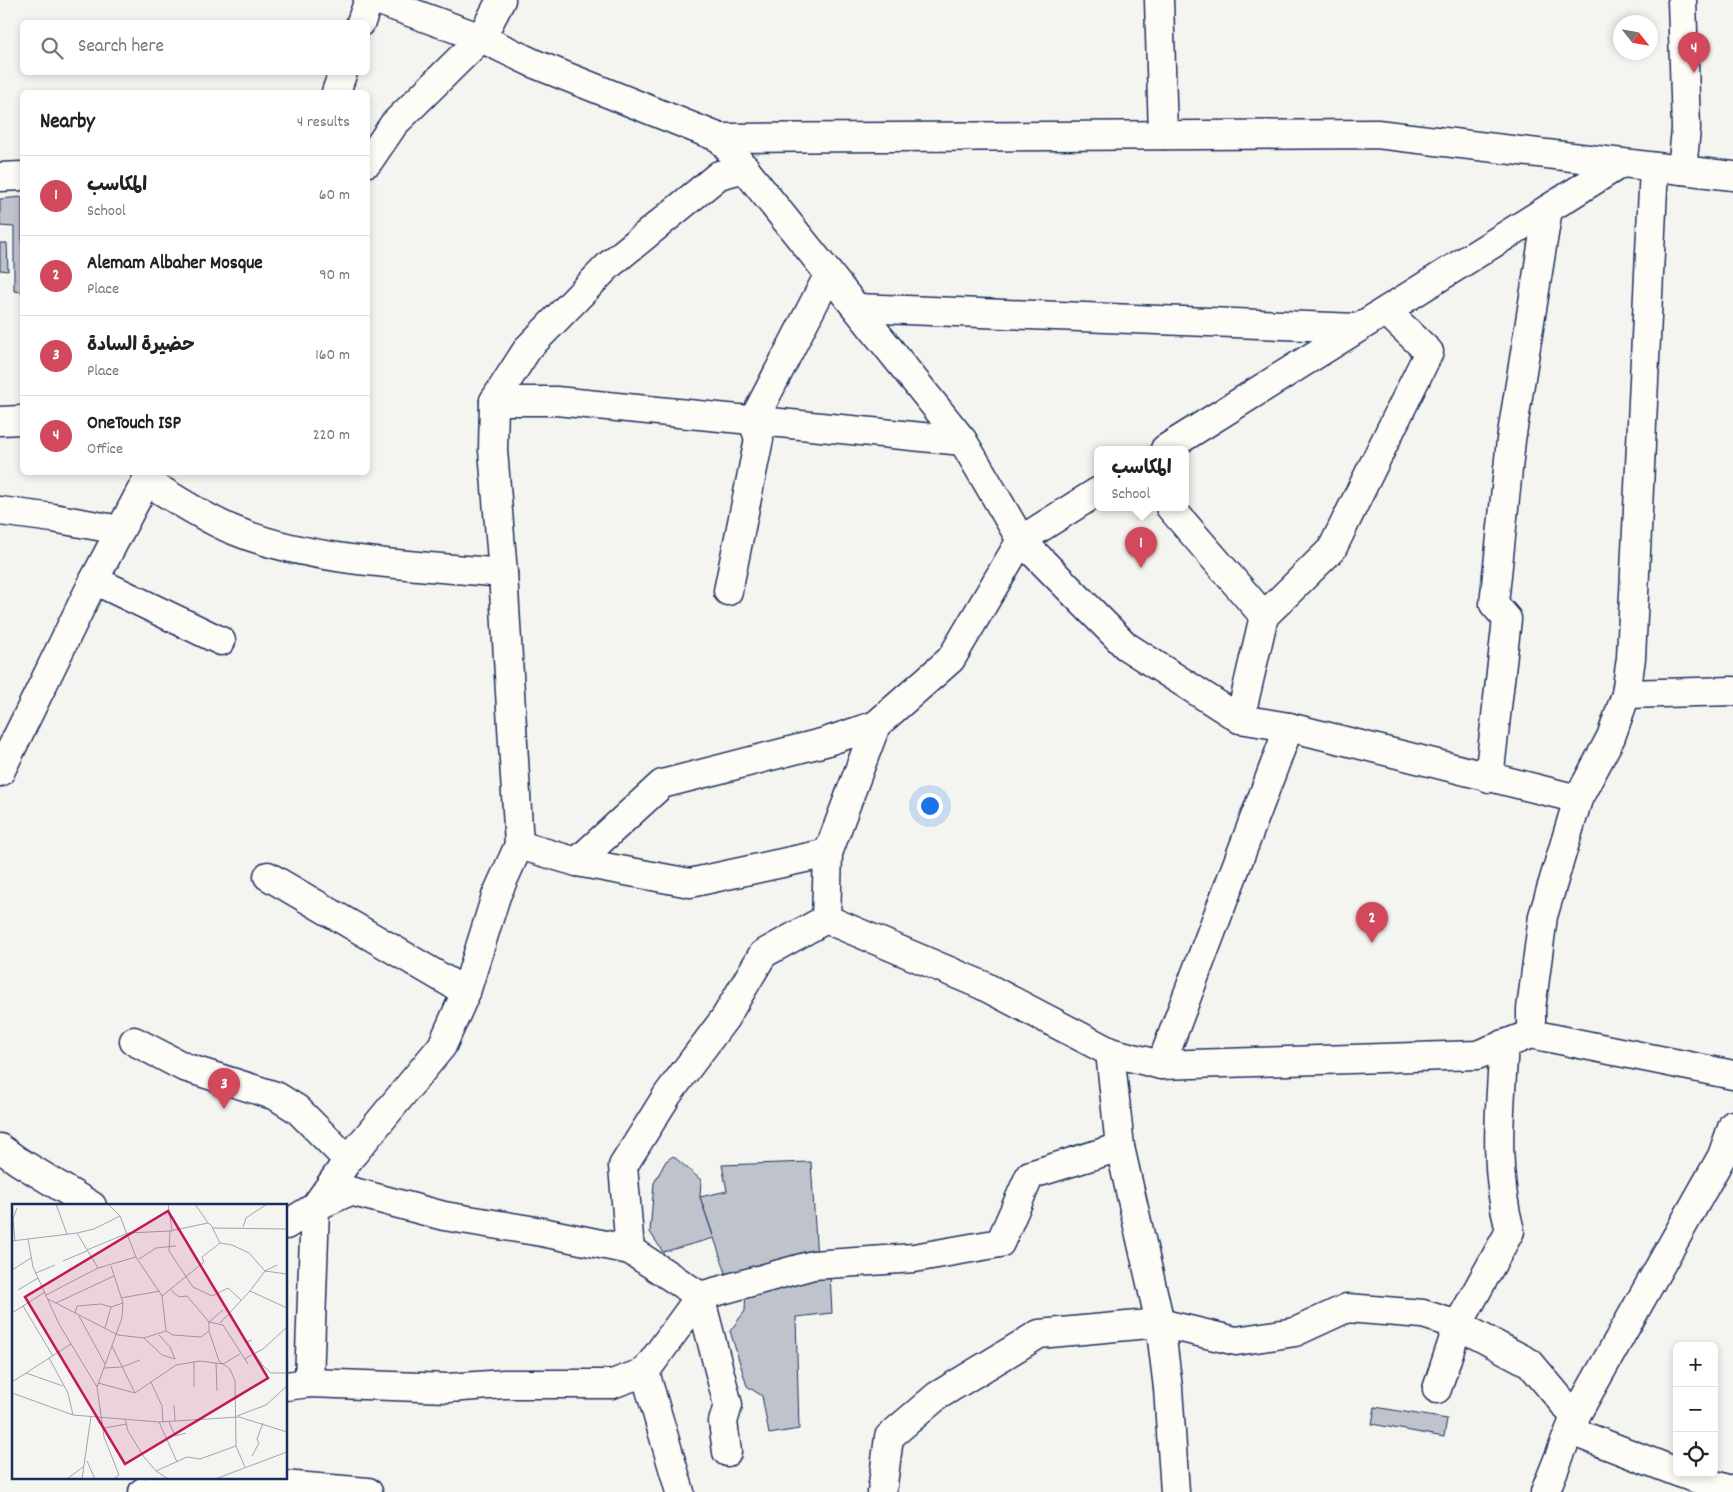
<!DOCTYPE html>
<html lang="en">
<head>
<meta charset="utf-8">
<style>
	:root { --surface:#fff; --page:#f6f6f6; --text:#222; --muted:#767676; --line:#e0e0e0; --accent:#d1495b }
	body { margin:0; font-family:Dekko,"Playpen Sans Arabic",sans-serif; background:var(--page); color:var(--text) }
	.controls { position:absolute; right:15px; bottom:15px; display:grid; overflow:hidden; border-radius:8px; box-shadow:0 2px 8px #0003 }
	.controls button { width:45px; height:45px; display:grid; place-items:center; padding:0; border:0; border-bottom:1px solid var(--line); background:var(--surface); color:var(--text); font:25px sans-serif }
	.compass { position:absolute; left:1613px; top:15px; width:45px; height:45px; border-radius:50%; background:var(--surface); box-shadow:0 2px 8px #0003; rotate:121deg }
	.you { position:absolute; left:929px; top:805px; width:18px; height:18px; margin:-12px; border:4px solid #fff; border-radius:50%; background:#1a73e8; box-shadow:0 0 0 8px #1a73e833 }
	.badge { display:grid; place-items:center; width:32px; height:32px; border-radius:50%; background:var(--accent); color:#fff; font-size:16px; font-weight:700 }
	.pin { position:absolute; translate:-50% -41px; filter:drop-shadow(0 1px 2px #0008) }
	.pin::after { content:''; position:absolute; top:26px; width:18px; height:15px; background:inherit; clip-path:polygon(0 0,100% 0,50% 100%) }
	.popup { position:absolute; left:1094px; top:446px; width:95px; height:65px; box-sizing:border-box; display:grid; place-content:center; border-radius:8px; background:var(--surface); filter:drop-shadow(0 1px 4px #0005); font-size:16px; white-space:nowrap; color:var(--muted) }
	.popup b { font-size:19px; color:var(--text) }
	.popup::after { content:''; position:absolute; left:50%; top:100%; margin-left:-10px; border:10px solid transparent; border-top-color:var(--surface) }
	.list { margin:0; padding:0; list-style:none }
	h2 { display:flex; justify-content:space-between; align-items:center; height:65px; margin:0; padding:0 20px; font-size:21px }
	h2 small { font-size:16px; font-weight:400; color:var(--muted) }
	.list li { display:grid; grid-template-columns:32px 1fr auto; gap:15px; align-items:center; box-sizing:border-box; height:80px; padding:0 20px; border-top:1px solid var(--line) }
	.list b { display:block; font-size:19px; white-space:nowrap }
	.list p { margin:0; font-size:16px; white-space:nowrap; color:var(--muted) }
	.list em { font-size:16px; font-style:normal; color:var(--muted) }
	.icon { flex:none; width:28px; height:28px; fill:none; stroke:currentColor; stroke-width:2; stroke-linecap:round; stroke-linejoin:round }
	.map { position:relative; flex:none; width:1733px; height:1492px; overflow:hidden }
	.search { position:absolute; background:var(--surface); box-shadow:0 2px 8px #0003; left:20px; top:20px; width:350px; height:55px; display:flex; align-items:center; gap:12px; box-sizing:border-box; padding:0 18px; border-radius:8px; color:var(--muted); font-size:19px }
	.panel { position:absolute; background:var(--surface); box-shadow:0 2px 8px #0003; left:20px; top:90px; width:350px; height:385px; border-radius:8px }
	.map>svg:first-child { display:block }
	.building { fill:#bfc3cc; stroke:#1b2f5e }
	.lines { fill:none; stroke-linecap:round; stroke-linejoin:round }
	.minor-casing { stroke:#1b2f5e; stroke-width:31 }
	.secondary-casing { stroke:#1b2f5e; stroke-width:31 }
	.minor { stroke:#fdfcf7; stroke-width:28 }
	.secondary { stroke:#fdfcf7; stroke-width:28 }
	.inset-road { fill:none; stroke:#9da5b6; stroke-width:1 }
	.view { fill:#c2185b; fill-opacity:0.15; stroke:#c2185b; stroke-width:2.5 }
	.inset-edge { fill:none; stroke:#1b2f5e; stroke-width:2.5 }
</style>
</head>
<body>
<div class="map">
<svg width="1733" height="1492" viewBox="0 0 1733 1492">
	<rect width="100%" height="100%" fill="#f4f4f1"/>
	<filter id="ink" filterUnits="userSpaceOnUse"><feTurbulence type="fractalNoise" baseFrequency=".02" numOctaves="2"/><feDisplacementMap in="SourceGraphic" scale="10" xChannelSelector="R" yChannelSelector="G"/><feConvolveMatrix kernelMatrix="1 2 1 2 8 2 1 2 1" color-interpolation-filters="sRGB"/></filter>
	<g filter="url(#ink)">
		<g class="building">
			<path d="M 22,197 L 22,292 L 14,291 L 14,227 L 0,226 L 0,199 Z"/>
			<path d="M 0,243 L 7,243 L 8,271 L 0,270 Z"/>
			<path d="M 673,1156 L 701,1180 L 700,1197 L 714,1238 L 663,1252 L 650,1232 L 654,1183 L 666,1161 Z"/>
			<path d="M 811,1162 L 817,1259 L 728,1279 L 700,1197 L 727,1191 L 722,1165 Z"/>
			<path d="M 830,1274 L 832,1313 L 796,1317 L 799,1429 L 769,1434 L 762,1396 L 747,1386 L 730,1331 L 745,1311 L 746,1286 Z"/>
			<path d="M 1375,1407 L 1447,1419 L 1444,1437 L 1372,1424 Z"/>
		</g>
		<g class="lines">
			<defs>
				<g id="minor">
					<path d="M 377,0 L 481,38 L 535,64 L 720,138 L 963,441 L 1021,540 L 1126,646 L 1240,719 L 1289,727 L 1578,799"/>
					<path d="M 1159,0 L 1163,135"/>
					<path d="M 361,22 L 369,0"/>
					<path d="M 336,92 L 343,72"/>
					<path d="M 720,138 L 1377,134 L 1733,176"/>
					<path d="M 1682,170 L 1686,129 L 1682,0"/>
					<path d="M 0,177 L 22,176"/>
					<path d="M 857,308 L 1357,328"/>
					<path d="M 494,401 L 556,401 L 963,441"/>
					<path d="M 0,421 L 22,420"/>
					<path d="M 1165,449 L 1620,164"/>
					<path d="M 147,482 C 175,498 203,518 233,530 C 312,563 417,565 503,573"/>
					<path d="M 1170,507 L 1264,616 L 1240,719"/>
					<path d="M 0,511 L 53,518 L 120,530"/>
					<path d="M 94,580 L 221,641"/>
					<path d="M 728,591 L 759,439 L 753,421 L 829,274"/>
					<path d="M 1264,616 L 1332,549 L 1429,352 L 1386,311"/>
					<path d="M 1626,694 L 1733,691"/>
					<path d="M 1489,778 L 1507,619 L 1494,604 L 1511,440 L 1548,209"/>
					<path d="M 519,845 L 577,862 L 690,883 L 828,853"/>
					<path d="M 577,862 L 662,784 L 825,742 L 876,725"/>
					<path d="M 268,876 L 466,992"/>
					<path d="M 826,919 L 982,985 L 1110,1052 L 1120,1147 L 1160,1323 L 1168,1388 L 1175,1492"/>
					<path d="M 1531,1034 L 1531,1009 L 1543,916 L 1578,799 L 1611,737 L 1626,694 L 1631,658 L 1654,167"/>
					<path d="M 134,1041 L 184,1067 L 276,1096 L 297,1109 L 348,1160"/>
					<path d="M 1110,1052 L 1161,1065 L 1477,1055 L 1531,1034 L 1733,1075"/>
					<path d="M 1161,1065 L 1289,727"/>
					<path d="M 0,1148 L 18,1161 L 92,1206"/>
					<path d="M 286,1225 L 315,1207 L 350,1191 L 444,1216 L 542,1232 L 630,1250 L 623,1166 L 668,1094 L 725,1018 L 763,954 L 826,919 L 828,853 L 876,725 L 951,659 L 1021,540 L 1097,492"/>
					<path d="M 630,1250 L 700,1296 L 813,1265 L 914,1258 L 1000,1243 L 1030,1175 L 1120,1147"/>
					<path d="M 645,1372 L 680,1492"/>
					<path d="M 309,1383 L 315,1207 L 348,1160 L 442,1046 L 466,992 L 496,896 L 519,845 L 503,573 L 493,450 L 494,401 L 528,348 L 609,265 L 719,175 L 745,168"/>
					<path d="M 286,1386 L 309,1383 L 448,1388 L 504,1384 L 612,1384 L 645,1372 L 700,1296 L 728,1405 L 723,1422 L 727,1452"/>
					<path d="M 1437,1389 L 1458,1325 L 1510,1231 C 1493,1166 1500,1110 1504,1044"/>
					<path d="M 1571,1431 L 1677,1472"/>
					<path d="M 1680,1473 L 1733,1491"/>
					<path d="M 143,1492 L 187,1487 L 228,1490 L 258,1483 L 368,1492"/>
					<path d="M 882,1492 L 889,1437 L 937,1396 L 1039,1334 L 1160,1323 L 1236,1341 L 1295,1332 L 1347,1308 L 1423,1314 L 1458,1325 L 1530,1363 L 1575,1417"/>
					<path d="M 1545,1492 L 1575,1417 L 1722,1156 L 1733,1125"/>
				</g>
				<g id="secondary">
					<path d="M 368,162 L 394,124 L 481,38 L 501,0"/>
					<path d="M 0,772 L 94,580 L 151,472"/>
				</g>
			</defs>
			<use href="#minor" class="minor-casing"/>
			<use href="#secondary" class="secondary-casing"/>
			<use href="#minor" class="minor"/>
			<use href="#secondary" class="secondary"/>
		</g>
	</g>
	<g transform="translate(12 1204)">
		<rect width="275" height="275" fill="#f4f4f1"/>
		<path class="inset-road" d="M 44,0 L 55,30M 96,0 L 108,12 L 124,53 L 150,92M 156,0 L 160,26M 183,0 L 196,19M 231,23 L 234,14 L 255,0M 200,24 L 275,25M 158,27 L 157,47 L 181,83 L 200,92 L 216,84 L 229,96M 65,29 L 86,64M 16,35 L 21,63 L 47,120 L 85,183M 0,37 L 65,29 L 82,25 L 108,12M 3,37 L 1,15 L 5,4M 208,39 L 220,41 L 237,49 L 253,67 L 265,61M 75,46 L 116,29 L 158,27 L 196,19 L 199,21 L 208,39 L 190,53 L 192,58 L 150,92 L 154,127M 127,55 L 144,44 L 164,42M 51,57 L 75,47M 99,62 L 111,99 L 110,114 L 85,183 L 92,233 L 107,271 L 102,275M 0,66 L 19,54M 24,69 L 43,61M 6,86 L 26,74M 159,86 L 167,93 L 175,92 L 197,118 L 197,127M 238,87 L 253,67 L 275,70M 34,91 L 86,64 L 124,53M 109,94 L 148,87M 36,95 L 106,131 L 132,134 L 154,127 L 161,131 L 189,133 L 197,127 L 207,157 L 218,165 L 223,177 L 224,242M 44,99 L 102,72M 11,102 L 41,152M 211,106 L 197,118 L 211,121 L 236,160M 0,109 L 33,88M 63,109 L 65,102 L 89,100 L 99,103M 67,112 L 93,160M 208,119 L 238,87 L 275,104M 93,124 L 99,103 L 111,99M 147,131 L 158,143 L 163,155M 132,134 L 150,151 L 163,155M 240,136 L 235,138 L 251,162 L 259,169 L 275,169M 100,142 L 123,189M 37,154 L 56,189 L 61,211M 232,155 L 251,145 L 275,123M 182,158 L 182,183M 204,159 L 205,187M 92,164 L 110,163 L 128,156M 14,169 L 51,182M 0,178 L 59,140M 139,178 L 150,202 L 151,218M 86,179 L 123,189 L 164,161 L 188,157 L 211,160 L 228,150M 0,189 L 61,211 L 147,218 L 227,213 L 275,228M 162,201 L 163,217M 225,212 L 254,201 L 275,182M 113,215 L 116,227 L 132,253 L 144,267 L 156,275M 147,218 L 165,258M 157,218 L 163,232 L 174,229M 92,224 L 115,220M 240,252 L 247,239 L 245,235 L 251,219M 75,257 L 83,275M 144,267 L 175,253 L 188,255 L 224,242 L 233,263M 55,275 L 71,263M 70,275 L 79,212M 203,275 L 275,248"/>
		<path class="view" d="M 156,7 L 256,174 L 113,260 L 13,93 Z"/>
		<rect width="275" height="275" class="inset-edge"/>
	</g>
</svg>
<div class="controls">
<button>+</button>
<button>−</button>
<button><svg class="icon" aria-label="locate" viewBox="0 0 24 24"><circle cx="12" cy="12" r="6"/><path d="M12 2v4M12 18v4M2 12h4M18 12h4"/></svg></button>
</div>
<svg class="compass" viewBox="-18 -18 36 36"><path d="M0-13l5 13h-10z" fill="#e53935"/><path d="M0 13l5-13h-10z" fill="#767676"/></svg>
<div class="you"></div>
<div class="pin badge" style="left:1141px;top:568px">1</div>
<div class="popup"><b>المكاسب</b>School</div>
<div class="pin badge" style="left:1372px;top:943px">2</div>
<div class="pin badge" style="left:224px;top:1109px">3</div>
<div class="pin badge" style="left:1694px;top:73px">4</div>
<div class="search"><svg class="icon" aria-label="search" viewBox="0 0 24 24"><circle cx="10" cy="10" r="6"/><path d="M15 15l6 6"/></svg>Search here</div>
<section class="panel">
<h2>Nearby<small>4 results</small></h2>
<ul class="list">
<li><span class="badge">1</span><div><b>المكاسب</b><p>School</p></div><em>60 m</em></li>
<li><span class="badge">2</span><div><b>Alemam Albaher Mosque</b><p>Place</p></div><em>90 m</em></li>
<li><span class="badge">3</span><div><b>حضيرة السادة</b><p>Place</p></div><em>160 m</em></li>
<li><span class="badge">4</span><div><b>OneTouch ISP</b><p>Office</p></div><em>220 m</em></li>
</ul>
</section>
</div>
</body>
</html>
